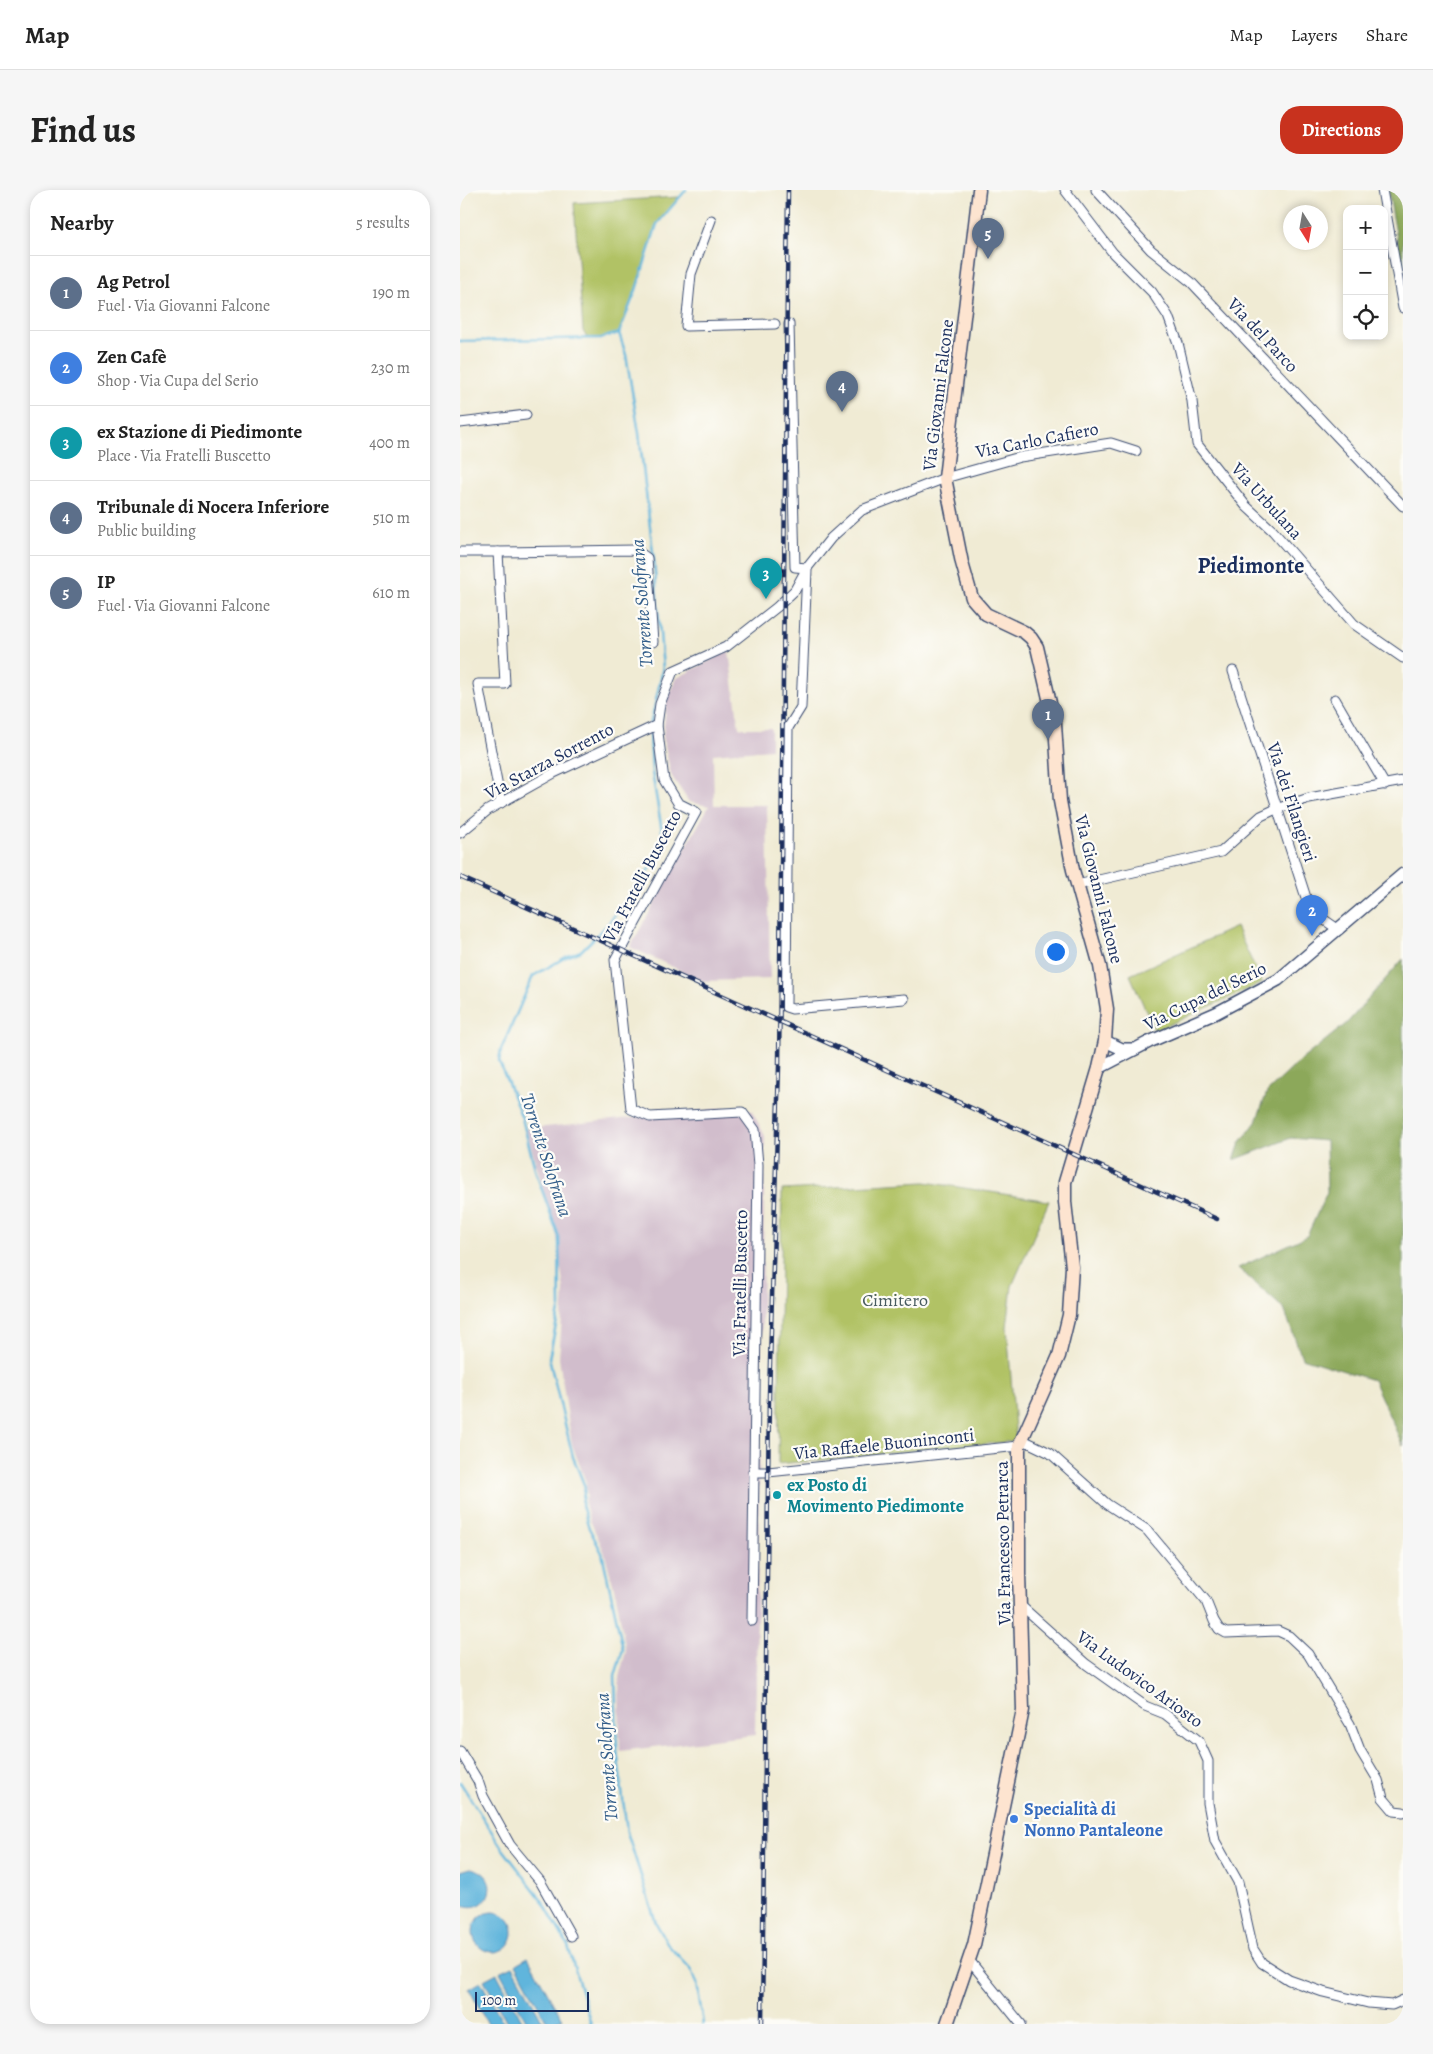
<!DOCTYPE html>
<html lang="en">
<head>
<meta charset="utf-8">
<style>
	:root { --surface:#fff; --page:#f6f6f6; --text:#222; --muted:#767676; --line:#e0e0e0; --accent:#c8321e }
	body { margin:0; font-family:Alegreya,serif; background:var(--page); color:var(--text) }
	.controls { position:absolute; right:15px; top:15px; display:grid; overflow:hidden; border-radius:10px; box-shadow:0 2px 8px #0003 }
	.controls button { width:45px; height:45px; display:grid; place-items:center; padding:0; border:0; border-bottom:1px solid var(--line); background:var(--surface); color:var(--text); font:25px sans-serif }
	.compass { position:absolute; left:823px; top:15px; width:45px; height:45px; border-radius:50%; background:var(--surface); box-shadow:0 2px 8px #0003; rotate:169deg }
	.scale { position:absolute; left:15px; bottom:12px; width:114px; box-sizing:border-box; padding-left:5px; border:2px solid #1b2f5e; border-top:0; font-size:14px; line-height:18px; white-space:nowrap; color:#1b2f5e; -webkit-text-stroke:4px #fdfcf7; paint-order:stroke }
	.you { position:absolute; left:595px; top:761px; width:18px; height:18px; margin:-12px; border:4px solid #fff; border-radius:50%; background:#1a73e8; box-shadow:0 0 0 8px #1a73e833 }
	.badge { display:grid; place-items:center; width:32px; height:32px; border-radius:50%; background:var(--accent); color:#fff; font-size:16px; font-weight:700 }
	.pin { position:absolute; translate:-50% -41px; filter:drop-shadow(0 1px 2px #0008) }
	.pin::after { content:''; position:absolute; top:26px; width:18px; height:15px; background:inherit; clip-path:polygon(0 0,100% 0,50% 100%) }
	.list { margin:0; padding:0; list-style:none }
	h2 { display:flex; justify-content:space-between; align-items:center; height:65px; margin:0; padding:0 20px; font-size:21px }
	h2 small { font-size:16px; font-weight:400; color:var(--muted) }
	.list li { display:grid; grid-template-columns:32px 1fr auto; gap:15px; align-items:center; box-sizing:border-box; height:75px; padding:0 20px; border-top:1px solid var(--line) }
	.list b { display:block; font-size:19px; white-space:nowrap }
	.list p { margin:0; font-size:16px; white-space:nowrap; color:var(--muted) }
	.list em { font-size:16px; font-style:normal; color:var(--muted) }
	.icon { flex:none; width:28px; height:28px; fill:none; stroke:currentColor; stroke-width:2; stroke-linecap:round; stroke-linejoin:round }
	.map { position:relative; flex:none; width:943px; height:1834px; overflow:hidden; border-radius:20px }
	header { display:flex; align-items:center; gap:30px; box-sizing:border-box; height:70px; padding:0 25px; background:var(--surface); border-bottom:1px solid var(--line) }
	header strong { font-size:24px }
	nav { display:flex; gap:28px; margin-inline-start:auto; font-size:18px }
	.intro { display:flex; align-items:center; justify-content:space-between; box-sizing:border-box; height:120px; padding:0 30px }
	h1 { margin:0; font-size:35px }
	.button { padding:12px 22px; border-radius:20px; background:var(--accent); color:#fff; font-size:18px; font-weight:700 }
	main { display:flex; gap:30px; padding:0 30px }
	aside { flex:1; background:var(--surface); border-radius:20px; box-shadow:0 2px 8px #0003 }
	.map>svg:first-child { display:block }
	.industrial { fill:#d1bdcc }
	.green { fill:#b1c265; stroke:#667862 }
	.forest { fill:#8ca85a; stroke:#546c5c }
	.water { fill:#60b5dc; stroke:#3e729d }
	.lines { fill:none; stroke-linecap:round; stroke-linejoin:round }
	.stream { stroke:#60b5dc; stroke-width:2.5 }
	.minor-casing { stroke:#3b4b70; stroke-width:11 }
	.tertiary-casing { stroke:#3b4b70; stroke-width:14 }
	.secondary-casing { stroke:#3b4b70; stroke-width:15 }
	.minor { stroke:#fff; stroke-width:9 }
	.tertiary { stroke:#fff; stroke-width:11 }
	.secondary { stroke:#fde4d0; stroke-width:12 }
	.rail-casing { stroke:#1b2f5e; stroke-width:4.5 }
	.rail { stroke:#fdfcf7; stroke-width:2.5; stroke-dasharray:8; stroke-linecap:butt }
	.culture-dot { fill:#0f9aa8; stroke:#fdfcf7; stroke-width:2 }
	.shop-dot { fill:#3f7fe0; stroke:#fdfcf7; stroke-width:2 }
	.labels { text-anchor:middle; dominant-baseline:central; stroke-width:4.5; stroke-linejoin:round; paint-order:stroke }
	.street-label { font-size:18px; fill:#1b2f5e; stroke:#fdfcf7 }
	.park-label { font-size:18px; fill:#485b60; stroke:#fdfcf7 }
	.culture-label { font-size:18px; font-weight:bold; fill:#0d838f; stroke:#fdfcf7; text-anchor:start }
	.shop-label { font-size:18px; font-weight:bold; fill:#366cbe; stroke:#fdfcf7; text-anchor:start }
	.water-label { font-size:19px; font-style:italic; fill:#335e8a; stroke:#fdfcf7 }
	.district-label { font-size:22px; font-weight:bold; fill:#1b2f5e; stroke:#fdfcf7 }
</style>
</head>
<body>
<header>
<strong>Map</strong>
<nav><a>Map</a><a>Layers</a><a>Share</a></nav>
</header>
<div class="intro"><h1>Find us</h1><a class="button">Directions</a></div>
<main>
<aside>
<h2>Nearby<small>5 results</small></h2>
<ul class="list">
<li><span class="badge" style="background:#5c6f8a">1</span><div><b>Ag Petrol</b><p>Fuel · Via Giovanni Falcone</p></div><em>190 m</em></li>
<li><span class="badge" style="background:#3f7fe0">2</span><div><b>Zen Cafè</b><p>Shop · Via Cupa del Serio</p></div><em>230 m</em></li>
<li><span class="badge" style="background:#0f9aa8">3</span><div><b>ex Stazione di Piedimonte</b><p>Place · Via Fratelli Buscetto</p></div><em>400 m</em></li>
<li><span class="badge" style="background:#5c6f8a">4</span><div><b>Tribunale di Nocera Inferiore</b><p>Public building</p></div><em>510 m</em></li>
<li><span class="badge" style="background:#5c6f8a">5</span><div><b>IP</b><p>Fuel · Via Giovanni Falcone</p></div><em>610 m</em></li>
</ul>
</aside>
<div class="map">
<svg width="943" height="1834" viewBox="0 0 943 1834">
	<rect width="100%" height="100%" fill="#fdfcf7"/>
	<filter id="ink" filterUnits="userSpaceOnUse"><feTurbulence type="fractalNoise" baseFrequency=".02" numOctaves="2"/><feDisplacementMap in="SourceGraphic" scale="10" xChannelSelector="R" yChannelSelector="G"/><feConvolveMatrix kernelMatrix="1 2 1 2 8 2 1 2 1" color-interpolation-filters="sRGB"/></filter>
	<filter id="wash" filterUnits="userSpaceOnUse"><feTurbulence type="fractalNoise" baseFrequency=".0096" numOctaves="4" result="noise"/><feDisplacementMap in="SourceGraphic" scale="20" xChannelSelector="R" yChannelSelector="G"/><feGaussianBlur stdDeviation="1.12" result="paint"/><feColorMatrix in="noise" values="0 0 0 0 0 0 0 0 0 0 0 0 0 0 0 0 0 1.4 0 .05"/><feComposite in="paint" operator="in"/></filter>
	<g filter="url(#wash)">
		<rect width="100%" height="100%" fill="#f0ebd4"/>
		<g class="industrial">
			<path d="M 269,461 L 279,538 L 311,538 L 311,559 L 253,564 L 254,615 L 307,615 L 310,789 L 243,791 L 170,757 L 249,616 L 229,612 L 211,585 L 203,546 L 207,507 L 217,488 Z"/>
			<path d="M 267,918 L 292,921 L 305,946 L 295,1545 L 160,1561 L 159,1487 L 166,1461 L 156,1405 L 144,1361 L 129,1328 L 125,1313 L 127,1306 L 126,1292 L 112,1254 L 99,1168 L 104,1101 L 97,1046 L 66,939 Z"/>
		</g>
		<g class="green">
			<path d="M 219,7 L 197,34 L 176,100 L 159,143 L 141,148 L 127,148 L 123,141 L 114,13 Z"/>
			<path d="M 776,737 L 802,793 L 695,841 L 670,785 Z"/>
			<path d="M 465,992 L 589,1011 L 552,1096 L 547,1137 L 556,1251 L 318,1274 L 322,1000 Z"/>
		</g>
		<g class="forest">
			<path d="M 928,0 L 943,0 L 943,82 Z"/>
			<path d="M 943,769 L 943,1256 L 913,1190 L 842,1168 L 824,1119 L 778,1078 L 847,1046 L 867,1002 L 866,951 L 831,948 L 774,970 L 780,953 L 796,932 L 807,902 L 841,870 L 887,833 Z"/>
		</g>
		<g class="water">
			<path d="M 10,1678 C 44,1683 30,1728 0,1714 L 0,1681 Z"/>
			<circle cx="33" cy="1742" r="20"/>
			<path d="M 68,1767 L 102,1829 L 88,1834 L 56,1774 Z"/>
			<path d="M 53,1776 L 84,1834 L 68,1834 L 40,1782 Z"/>
			<path d="M 37,1783 L 37,1784 L 64,1834 L 48,1834 L 24,1790 Z"/>
			<path d="M 21,1792 L 44,1834 L 28,1834 L 9,1799 Z"/>
		</g>
		<g class="lines">
			<g class="stream">
				<path d="M 159,143 L 166,165 L 179,243 L 194,371 L 203,479 L 190,536"/>
				<path d="M 0,151 L 141,148 L 159,143 L 176,100 L 197,34 L 226,0"/>
				<path d="M 190,542 L 192,582 L 203,647 L 195,671 L 147,735 L 121,761 L 106,767 L 73,786 L 41,860 L 39,871 L 62,928 L 76,983 L 99,1047 L 100,1116 L 89,1168 L 113,1267 L 125,1297 L 122,1315 L 129,1338 L 142,1363 L 163,1459 L 155,1486 L 157,1560 L 167,1642 L 196,1733 L 209,1756 L 229,1777 L 237,1793 L 243,1834"/>
				<path d="M 0,1592 L 42,1658 L 82,1710 L 108,1756 L 131,1834"/>
			</g>
		</g>
	</g>
	<g filter="url(#ink)">
		<g class="lines">
			<defs>
				<g id="minor">
					<path d="M 605,0 L 653,63 L 692,102 L 708,126 L 718,153 L 732,211 L 737,254 L 786,316 L 813,341 L 894,434 L 943,468"/>
					<path d="M 636,0 L 691,60 L 731,92 L 943,316"/>
					<path d="M 922,0 L 943,118"/>
					<path d="M 251,30 L 231,84 L 226,136 L 315,134"/>
					<path d="M 329,134 L 335,377 L 347,378"/>
					<path d="M 0,233 L 66,225"/>
					<path d="M 0,362 L 38,362 L 45,494 L 18,494 L 41,613"/>
					<path d="M 38,362 L 176,360 L 187,368 L 193,452"/>
					<path d="M 347,380 L 341,517 L 328,538 L 326,817 L 332,819 L 444,809"/>
					<path d="M 773,481 L 850,720 L 879,740"/>
					<path d="M 875,509 L 925,595"/>
					<path d="M 0,643 L 28,620 L 94,583 L 197,535"/>
					<path d="M 617,695 L 761,662 L 801,626 L 816,619 L 849,608 L 943,591"/>
					<path d="M 561,1249 L 590,1263 L 647,1314 L 687,1340 L 746,1411 L 754,1431 L 759,1439 L 766,1443 L 818,1441 L 829,1446 L 848,1464 L 890,1534 L 900,1560 L 918,1590 L 923,1608 L 934,1621 L 943,1622"/>
					<path d="M 293,1282 L 308,1282 L 559,1256"/>
					<path d="M 560,1415 L 626,1474 L 685,1516 L 705,1524 L 739,1551 L 748,1571 L 748,1613 L 755,1651 L 778,1692 L 793,1759 L 802,1773 L 829,1790 L 863,1802 L 908,1813 L 932,1815 L 943,1810"/>
					<path d="M 292,1431 L 298,975 L 295,940 L 282,922 L 190,927 L 171,919 L 155,770 L 236,622 L 218,613 L 204,590 L 197,535 L 200,514 L 213,481 L 266,457 L 317,417 L 335,400 L 347,378 L 371,348 L 402,320 L 485,288 L 560,267 L 651,253 L 676,261"/>
					<path d="M 0,1561 L 18,1591 L 23,1606 L 50,1655 L 80,1691 L 111,1746"/>
					<path d="M 509,1770 L 561,1834"/>
				</g>
				<g id="tertiary">
					<path d="M 645,851 L 662,859 L 675,859"/>
					<path d="M 639,878 L 689,852 L 756,823 L 818,790 L 943,684"/>
				</g>
				<path id="secondary" d="M 487,1834 L 514,1755 L 563,1520 L 559,1384 L 559,1256 L 599,1166 L 609,1125 L 612,1077 L 605,1012 L 605,992 L 639,878 L 645,851 L 647,819 L 640,776 L 613,680 L 600,611 L 595,534 L 577,457 L 571,448 L 564,442 L 526,424 L 512,408 L 502,373 L 485,288 L 519,0"/>
			</defs>
			<use href="#minor" class="minor-casing"/>
			<use href="#tertiary" class="tertiary-casing"/>
			<use href="#secondary" class="secondary-casing"/>
			<use href="#minor" class="minor"/>
			<use href="#tertiary" class="tertiary"/>
			<use href="#secondary" class="secondary"/>
			<defs>
				<g id="rail">
					<path d="M 0,687 L 757,1029"/>
					<path d="M 302,1834 L 309,1206 L 319,876 L 328,0"/>
				</g>
			</defs>
			<use href="#rail" class="rail-casing"/>
			<use href="#rail" class="rail"/>
		</g>
	</g>
	<circle class="culture-dot" cx="317" cy="1305" r="5"/>
	<circle class="shop-dot" cx="554" cy="1629" r="5"/>
	<g class="labels">
		<g class="street-label">
			<text transform="translate(803 145) rotate(47)">Via del Parco</text>
			<text transform="translate(478 205) rotate(-83)">Via Giovanni Falcone</text>
			<text transform="translate(577 250) rotate(-11)">Via Carlo Cafiero</text>
			<text transform="translate(807 311) rotate(48)">Via Urbulana</text>
			<text transform="translate(89 571) rotate(-28)">Via Starza Sorrento</text>
			<text transform="translate(832 612) rotate(72)">Via dei Filangieri</text>
			<text transform="translate(182 686) rotate(-62)">Via Fratelli Buscetto</text>
			<text transform="translate(639 699) rotate(76)">Via Giovanni Falcone</text>
			<text transform="translate(745 806) rotate(-26)">Via Cupa del Serio</text>
			<text transform="translate(280 1093) rotate(-89)">Via Fratelli Buscetto</text>
			<text transform="translate(424 1254) rotate(-6)">Via Raffaele Buoninconti</text>
			<text transform="translate(543 1353) rotate(-91)">Via Francesco Petrarca</text>
			<text transform="translate(680 1489) rotate(36)">Via Ludovico Ariosto</text>
		</g>
		<g class="park-label">
			<text x="435" y="1110">Cimitero</text>
		</g>
		<g class="culture-label">
			<text x="327" y="1295">ex Posto di<tspan x="327" dy="21">Movimento Piedimonte</tspan></text>
		</g>
		<g class="shop-label">
			<text x="564" y="1619">Specialità di<tspan x="564" dy="21">Nonno Pantaleone</tspan></text>
		</g>
		<g class="water-label">
			<text transform="translate(182 413) rotate(-94)">Torrente Solofrana</text>
			<text transform="translate(86 965) rotate(72)">Torrente Solofrana</text>
			<text transform="translate(147 1567) rotate(-94)">Torrente Solofrana</text>
		</g>
		<g class="district-label">
			<text x="791" y="376">Piedimonte</text>
		</g>
	</g>
</svg>
<div class="controls">
<button>+</button>
<button>−</button>
<button><svg class="icon" aria-label="locate" viewBox="0 0 24 24"><circle cx="12" cy="12" r="6"/><path d="M12 2v4M12 18v4M2 12h4M18 12h4"/></svg></button>
</div>
<svg class="compass" viewBox="-18 -18 36 36"><path d="M0-13l5 13h-10z" fill="#e53935"/><path d="M0 13l5-13h-10z" fill="#767676"/></svg>
<div class="scale">100 m</div>
<div class="you"></div>
<div class="pin badge" style="left:588px;top:550px;background:#5c6f8a">1</div>
<div class="pin badge" style="left:852px;top:746px;background:#3f7fe0">2</div>
<div class="pin badge" style="left:306px;top:409px;background:#0f9aa8">3</div>
<div class="pin badge" style="left:382px;top:222px;background:#5c6f8a">4</div>
<div class="pin badge" style="left:528px;top:69px;background:#5c6f8a">5</div>
</div>
</main>
</body>
</html>
